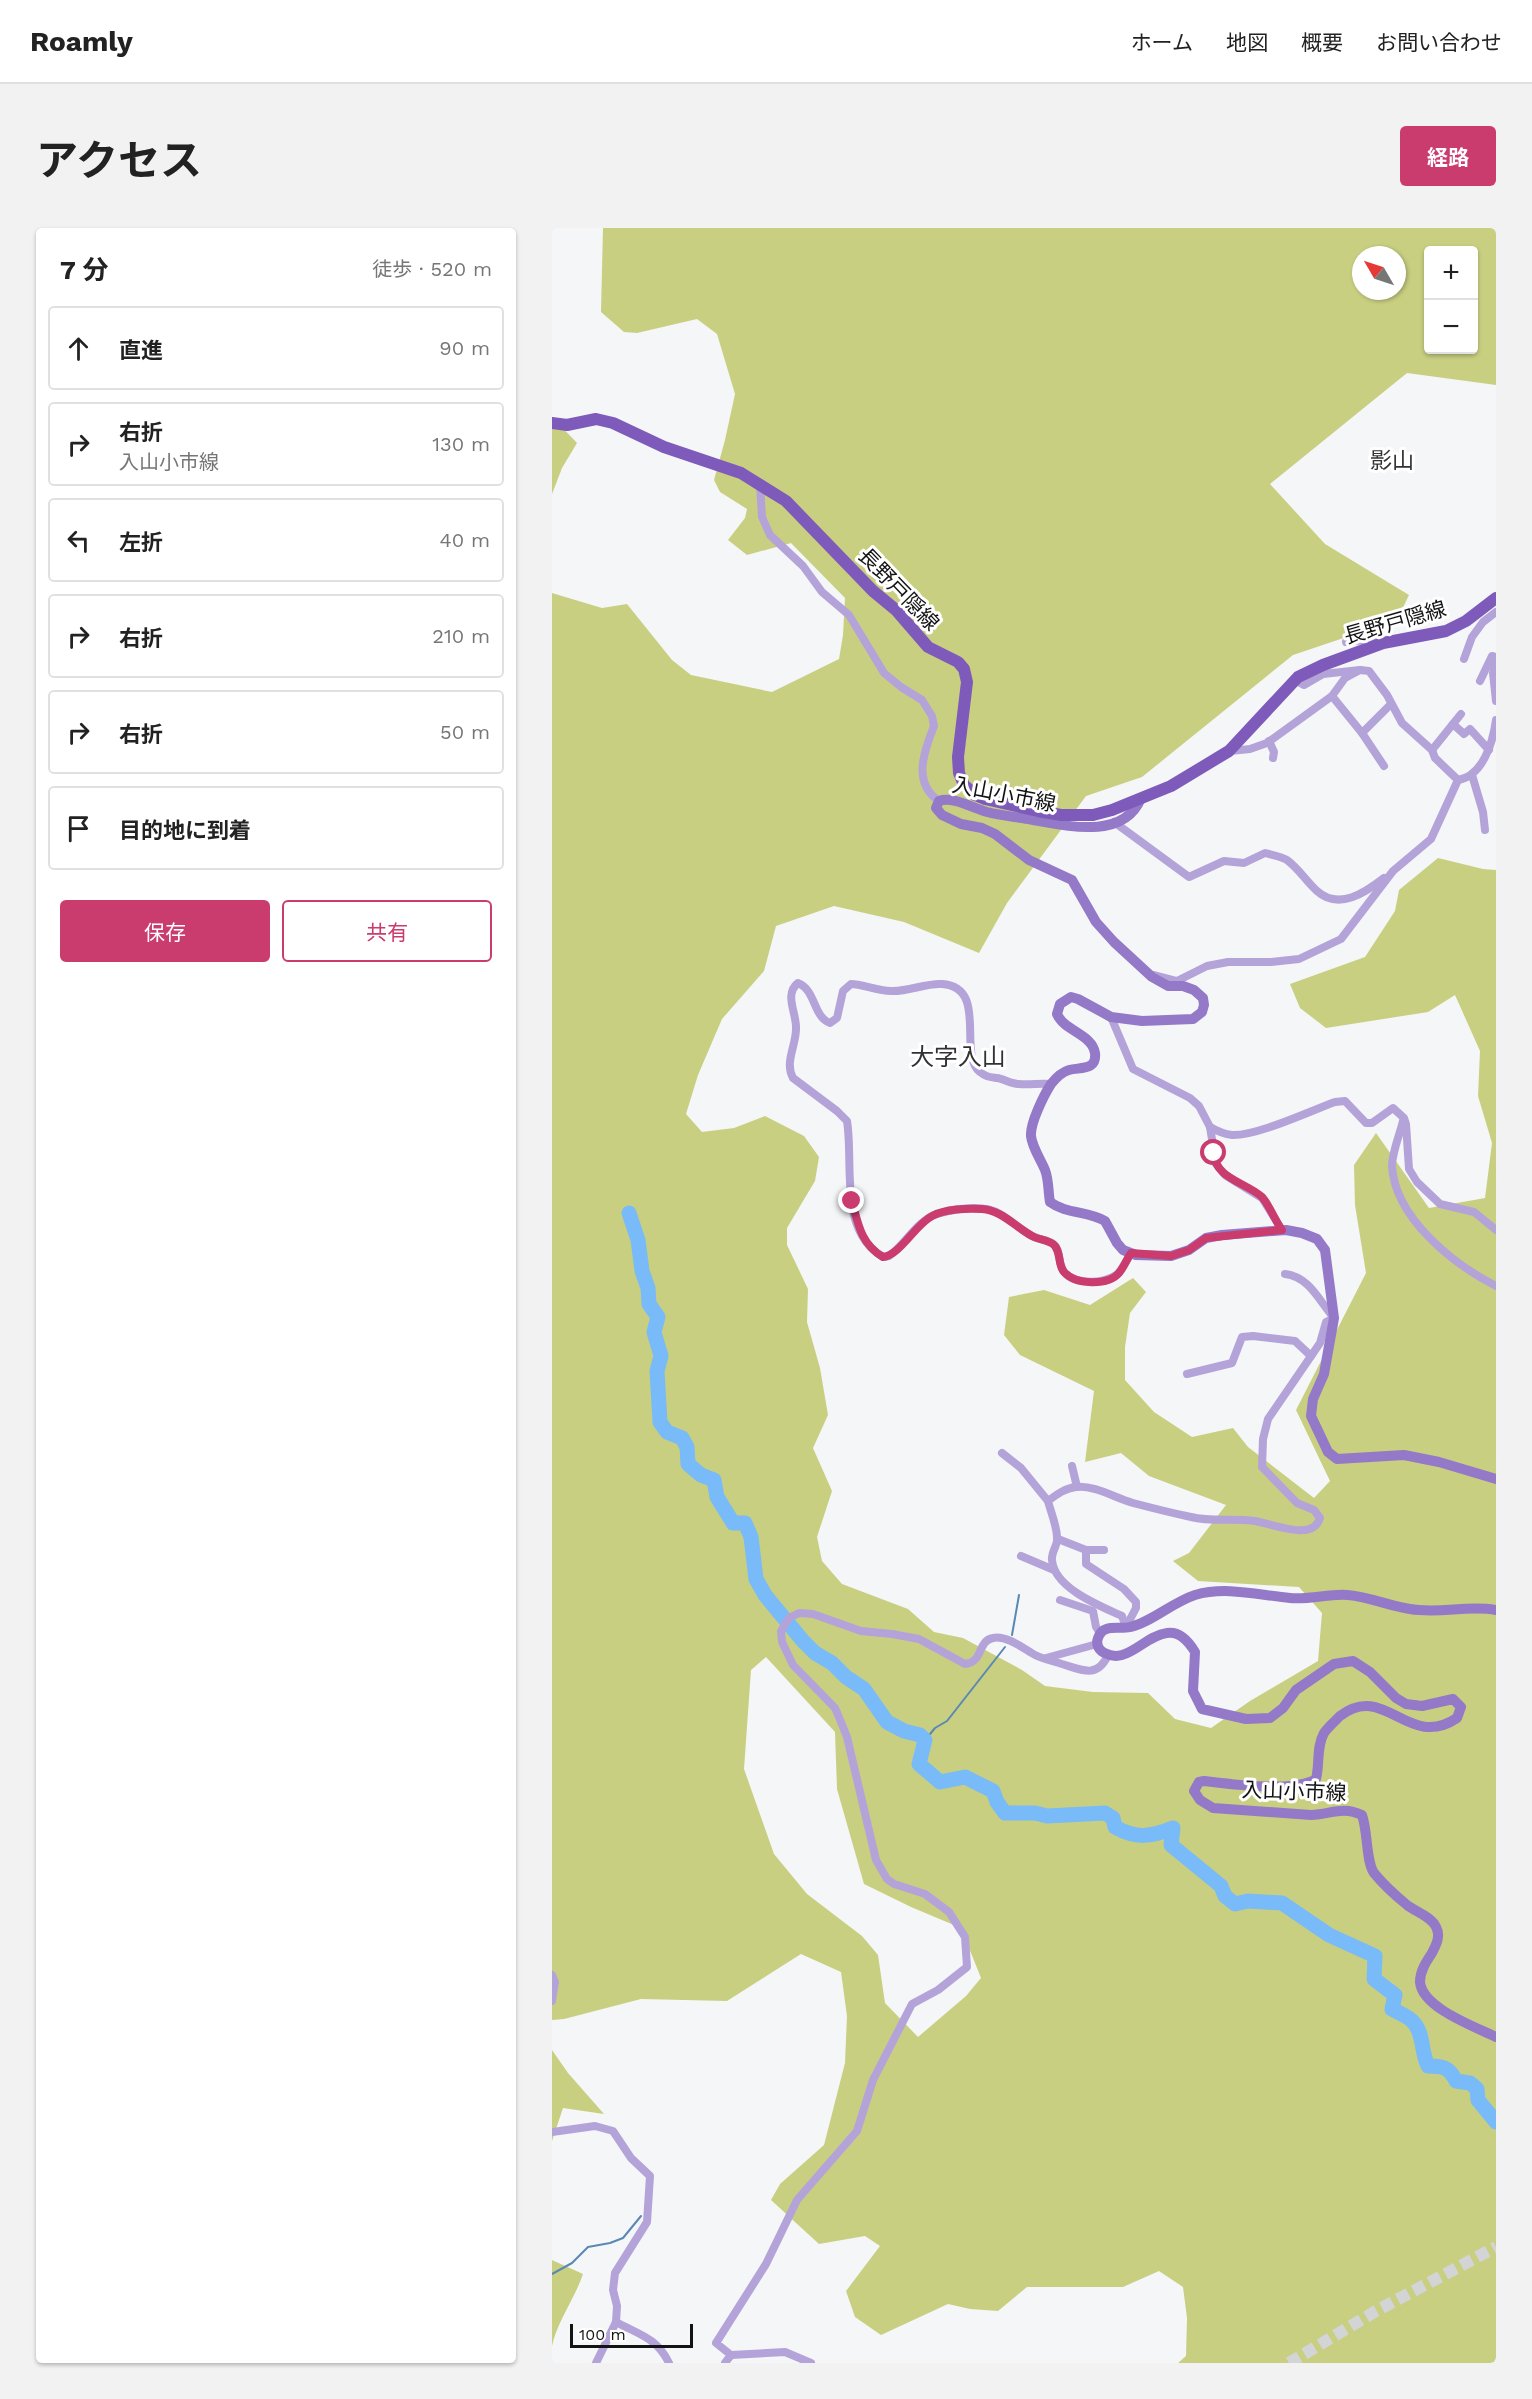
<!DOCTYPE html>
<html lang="ja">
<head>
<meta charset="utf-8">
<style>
	:root { --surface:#fff; --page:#f2f2f2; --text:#222; --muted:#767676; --line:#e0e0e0; --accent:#c93c6d }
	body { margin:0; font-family:"Work Sans","Noto Sans JP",sans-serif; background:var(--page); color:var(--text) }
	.controls { position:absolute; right:18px; top:18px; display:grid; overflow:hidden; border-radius:6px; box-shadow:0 2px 4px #0004 }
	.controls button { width:54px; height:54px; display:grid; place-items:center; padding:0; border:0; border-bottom:2px solid var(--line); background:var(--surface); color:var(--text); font:30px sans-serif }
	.compass { position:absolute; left:800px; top:18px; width:54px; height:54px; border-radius:50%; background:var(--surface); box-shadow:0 2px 4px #0004; rotate:309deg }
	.scale { position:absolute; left:18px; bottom:15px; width:123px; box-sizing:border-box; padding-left:6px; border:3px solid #131314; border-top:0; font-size:16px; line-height:21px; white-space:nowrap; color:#131314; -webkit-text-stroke:4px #fff; paint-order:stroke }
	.stop { position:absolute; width:18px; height:18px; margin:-14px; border:4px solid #c93c6d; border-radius:50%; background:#fff }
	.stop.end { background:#c93c6d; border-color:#fff; box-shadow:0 2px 6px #0008 }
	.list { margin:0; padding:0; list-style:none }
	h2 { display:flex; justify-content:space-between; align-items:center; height:78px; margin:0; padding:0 24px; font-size:26px }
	h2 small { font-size:20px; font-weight:400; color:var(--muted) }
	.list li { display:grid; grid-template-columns:39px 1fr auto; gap:18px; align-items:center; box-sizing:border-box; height:84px; margin:0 12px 12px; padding:0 12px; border:2px solid var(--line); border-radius:6px }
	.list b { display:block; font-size:22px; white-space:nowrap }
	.list p { margin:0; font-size:20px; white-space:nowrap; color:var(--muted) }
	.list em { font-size:20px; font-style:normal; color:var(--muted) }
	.actions { display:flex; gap:12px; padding:18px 24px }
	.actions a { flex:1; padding:14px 0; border:2px solid var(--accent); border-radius:6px; text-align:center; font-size:21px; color:var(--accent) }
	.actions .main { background:var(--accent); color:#fff }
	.icon { flex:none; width:33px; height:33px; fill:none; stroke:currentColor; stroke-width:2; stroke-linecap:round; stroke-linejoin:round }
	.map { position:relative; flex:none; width:944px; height:2135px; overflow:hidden; border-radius:6px }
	header { display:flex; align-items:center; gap:36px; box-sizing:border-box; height:84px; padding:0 30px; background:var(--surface); border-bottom:2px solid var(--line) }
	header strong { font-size:28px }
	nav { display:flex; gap:33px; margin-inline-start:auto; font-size:21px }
	.intro { display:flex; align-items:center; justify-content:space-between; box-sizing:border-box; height:144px; padding:0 36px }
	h1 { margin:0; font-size:42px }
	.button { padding:15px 27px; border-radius:6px; background:var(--accent); color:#fff; font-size:21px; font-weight:700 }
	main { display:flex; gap:36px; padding:0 36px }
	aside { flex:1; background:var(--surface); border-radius:6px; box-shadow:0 2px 4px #0004 }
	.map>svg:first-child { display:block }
	.green { fill:#c9cf81; fill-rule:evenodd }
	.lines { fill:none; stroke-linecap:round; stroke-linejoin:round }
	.stream { stroke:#5a88b4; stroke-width:2 }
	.river { stroke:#79baf9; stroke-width:15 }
	.trunk-tunnel { stroke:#d3d4d6; stroke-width:12; stroke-dasharray:12 6; stroke-linecap:butt }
	.minor { stroke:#b4a3d9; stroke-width:8 }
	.secondary { stroke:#9479c8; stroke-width:10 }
	.primary { stroke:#7e5aba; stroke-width:12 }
	.route { stroke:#c93c6d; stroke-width:8 }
	.labels { text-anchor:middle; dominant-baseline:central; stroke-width:6; stroke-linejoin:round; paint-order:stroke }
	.street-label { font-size:21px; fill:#131314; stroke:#fff }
	.neighbourhood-label { font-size:22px; fill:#323234; stroke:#fff }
	.quarter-label { font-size:24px; fill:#323234; stroke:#fff }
</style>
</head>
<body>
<header>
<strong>Roamly</strong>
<nav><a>ホーム</a><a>地図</a><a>概要</a><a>お問い合わせ</a></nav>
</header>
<div class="intro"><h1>アクセス</h1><a class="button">経路</a></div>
<main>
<aside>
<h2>7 分<small>徒歩 · 520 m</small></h2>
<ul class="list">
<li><svg class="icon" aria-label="ahead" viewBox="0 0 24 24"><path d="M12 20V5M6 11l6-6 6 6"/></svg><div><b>直進</b></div><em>90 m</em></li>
<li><svg class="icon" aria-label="right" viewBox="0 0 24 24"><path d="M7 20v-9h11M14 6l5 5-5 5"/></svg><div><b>右折</b><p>入山小市線</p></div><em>130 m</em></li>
<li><svg class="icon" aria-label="left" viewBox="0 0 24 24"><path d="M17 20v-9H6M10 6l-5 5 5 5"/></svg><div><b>左折</b></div><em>40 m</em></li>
<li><svg class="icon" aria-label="right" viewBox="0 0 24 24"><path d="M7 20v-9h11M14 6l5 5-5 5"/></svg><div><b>右折</b></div><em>210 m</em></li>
<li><svg class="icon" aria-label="right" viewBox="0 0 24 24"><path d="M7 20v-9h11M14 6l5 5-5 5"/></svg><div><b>右折</b></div><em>50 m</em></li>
<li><svg class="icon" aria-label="arrive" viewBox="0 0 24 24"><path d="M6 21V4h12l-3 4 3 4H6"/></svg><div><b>目的地に到着</b></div></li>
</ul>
<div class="actions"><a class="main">保存</a><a>共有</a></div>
</aside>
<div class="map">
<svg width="944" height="2135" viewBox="0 0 944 2135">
	<rect width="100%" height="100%" fill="#f5f6f8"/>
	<g class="green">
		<path d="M 51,0 L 944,0 L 944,157 L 855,145 L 718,256 L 773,316 L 857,367 L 845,392 L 741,427 L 590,549 L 534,568 L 455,675 L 427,725 L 352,694 L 282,678 L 224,698 L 212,743 L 170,791 L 146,847 L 134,886 L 150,904 L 182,900 L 213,888 L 252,908 L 267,929 L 263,953 L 235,1000 L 235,1017 L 256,1061 L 255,1094 L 268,1140 L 276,1187 L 261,1220 L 280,1263 L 265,1309 L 270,1333 L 290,1356 L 356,1381 L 382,1404 L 411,1410 L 470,1442 L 493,1458 L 541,1464 L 596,1465 L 623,1491 L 659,1500 L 698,1473 L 766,1433 L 770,1385 L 747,1359 L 646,1353 L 621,1333 L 637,1325 L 674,1277 L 597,1248 L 569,1225 L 533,1234 L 542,1163 L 468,1127 L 452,1107 L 457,1069 L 492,1062 L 538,1077 L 581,1050 L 594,1064 L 578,1085 L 573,1119 L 573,1152 L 602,1184 L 640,1209 L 681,1200 L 696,1219 L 762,1270 L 778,1253 L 744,1182 L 814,1045 L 803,977 L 802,937 L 824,905 L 877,980 L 933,970 L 940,915 L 926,868 L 928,823 L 903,767 L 876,784 L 774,800 L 748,780 L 738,756 L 813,729 L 843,683 L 847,662 L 886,630 L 931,641 L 944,642 L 944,2135 L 626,2135 L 634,2128 L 635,2090 L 631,2059 L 607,2043 L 571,2059 L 475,2059 L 446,2083 L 418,2081 L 396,2076 L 329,2107 L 303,2089 L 294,2063 L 328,2018 L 313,2008 L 267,2016 L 219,1972 L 228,1956 L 272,1917 L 293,1835 L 295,1788 L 289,1744 L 249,1726 L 175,1773 L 89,1771 L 12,1791 L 0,1792 L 0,365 L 50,380 L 75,376 L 120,432 L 139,447 L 220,464 L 287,431 L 291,407 L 293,370 L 239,315 L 195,327 L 176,312 L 193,290 L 195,281 L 168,264 L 162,252 L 173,212 L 183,166 L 165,106 L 145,91 L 85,105 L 72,104 L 49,84 ZM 876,22 L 922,22 L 922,122 L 876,122 ZM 809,27 L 845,27 L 845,63 L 809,63 ZM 214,1429 L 283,1504 L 285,1561 L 312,1656 L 359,1679 L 409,1700 L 429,1750 L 414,1768 L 366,1809 L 333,1775 L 326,1727 L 310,1708 L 255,1666 L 222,1626 L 192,1541 L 199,1442 Z"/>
		<path d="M 0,189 L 25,215 L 10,240 L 0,266 Z"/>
		<path d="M 0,1822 L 16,1845 L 52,1886 L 11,1880 L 0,1913 Z"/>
		<path d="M 0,2032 L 31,2046 C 23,2070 5,2094 0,2118 Z"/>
	</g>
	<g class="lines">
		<g class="stream">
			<path d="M 460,1407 L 467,1367"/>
			<path d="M 373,1512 L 383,1500 L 395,1493 L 453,1419"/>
			<path d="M 0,2046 L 20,2035 L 36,2019 L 58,2015 L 71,2010 L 89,1988"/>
		</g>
		<path class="river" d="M 77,985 L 86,1012 L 90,1043 L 96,1060 L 97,1076 L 106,1089 L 102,1104 L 109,1128 L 105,1143 L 108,1194 L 115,1204 L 130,1210 L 135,1219 L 136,1236 L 149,1247 L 162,1252 L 165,1269 L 181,1295 L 193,1295 L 199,1309 L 204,1351 L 213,1367 L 251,1413 L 263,1425 L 280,1435 L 294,1449 L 312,1461 L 335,1494 L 352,1503 L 368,1507 L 373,1512 L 367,1536 L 388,1554 L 413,1549 L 441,1563 L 445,1574 L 453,1585 L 483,1585 L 495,1588 L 553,1585 L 561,1590 L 563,1599 C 584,1611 599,1609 621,1600 L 619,1617 L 669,1658 L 673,1668 L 683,1676 L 696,1673 L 730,1675 L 777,1707 L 823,1728 L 822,1751 L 843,1767 L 840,1781 C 847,1785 858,1789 862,1795 C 872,1806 869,1825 876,1838 C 891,1838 897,1839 904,1853 L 918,1855 L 925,1861 L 926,1872 L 944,1894"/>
		<path class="trunk-tunnel" d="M 737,2135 L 824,2083 L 944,2019"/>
		<g class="minor">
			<path d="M 208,255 L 210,289 L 218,307 L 251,338 L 270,364 L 297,387 L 332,445 L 349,459 L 370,472 L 380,488 L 382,498 C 372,523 360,555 387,573"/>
			<path d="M 794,414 L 823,411 L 831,415"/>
			<path d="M 912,431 L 920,409 L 931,394 L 944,384"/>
			<path d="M 944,431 L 941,445 L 944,473"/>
			<path d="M 743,452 L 752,457 L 771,446 L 808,442"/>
			<path d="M 928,453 L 940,428 L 944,429"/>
			<path d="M 780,468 L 810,505 L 839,476"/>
			<path d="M 901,496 L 912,506 L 918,501 L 937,522"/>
			<path d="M 810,505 L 832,538"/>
			<path d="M 717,513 L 722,524 L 721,530"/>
			<path d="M 880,522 L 909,486"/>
			<path d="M 678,523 L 698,521 L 715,515 L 780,468 L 793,450 L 808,442 L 817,443 L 835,467 L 850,495 L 880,522 L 883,530 L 906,552"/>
			<path d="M 920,547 L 931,584 L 933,602"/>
			<path d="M 906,552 C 931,548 941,514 944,492"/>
			<path d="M 562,594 L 637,649 L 672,633 L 692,635 L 713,625 C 720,627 729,628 735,632 C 747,641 754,653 765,663 C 787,683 814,664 832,650"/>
			<path d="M 602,747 L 625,753 L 655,738 L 676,734 L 719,734 L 747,731 L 789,711 L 841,643 L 879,611 L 906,552"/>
			<path d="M 559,789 L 581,841 L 638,870 L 647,878 L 658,899 L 664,936 L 673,947 L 710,970 L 730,1002"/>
			<path d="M 499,856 C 488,855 478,857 467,856 C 459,856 452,851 445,850 C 438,849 434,849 428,844 C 405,826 437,759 390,756 C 373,755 356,764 339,763 C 325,763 310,756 299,756 L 291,763 L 285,790 L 278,795 C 261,789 264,762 246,755 C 232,766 244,784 244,799 C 245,816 232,834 241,850 L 285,883 L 295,893 C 302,936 286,1003 331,1029 L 337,1028 C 354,1016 364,993 385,986 C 403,981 431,976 448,986 C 459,992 468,1001 478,1007 C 485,1011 494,1012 500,1015 C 509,1021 506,1032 510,1040 C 518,1058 550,1056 564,1047 C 570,1043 575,1031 579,1025"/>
			<path d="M 851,893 C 848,906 840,924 840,938 C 843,990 901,1036 944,1058"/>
			<path d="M 658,899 C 665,903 671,906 680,907 C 705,908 758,883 783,874 L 793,873 L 814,895 L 820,895 L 841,880 L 852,890 L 854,896 L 857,941 L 865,954 L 888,976 L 922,984 L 944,1002"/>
			<path d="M 635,1146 L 680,1135 L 690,1109 L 701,1108 L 743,1113 L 759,1128"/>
			<path d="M 450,1225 L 469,1240 L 496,1273"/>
			<path d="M 520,1238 L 525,1259"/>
			<path d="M 506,1311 L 534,1322 L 534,1336 L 572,1361 L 584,1374 L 584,1380 L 574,1399"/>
			<path d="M 534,1322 L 552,1322"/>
			<path d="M 469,1328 L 502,1342"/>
			<path d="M 508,1372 L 541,1383 L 544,1399 L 549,1406"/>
			<path d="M 574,1399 L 570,1388 C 548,1378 502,1360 500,1332 C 499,1324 506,1317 505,1310 C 505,1298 499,1285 496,1273 C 504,1267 513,1260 524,1259 C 543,1257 563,1270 581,1275 C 600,1280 620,1285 639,1289 C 659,1294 682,1290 703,1293 C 721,1296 761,1314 768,1290 L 762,1282 L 745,1275 L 710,1239 L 711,1211 L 716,1191 L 768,1115 L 774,1094 L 782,1090 C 767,1073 758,1049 733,1046"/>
			<path d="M 494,1430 L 545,1416"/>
			<path d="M 0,1747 L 3,1754 L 0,1773"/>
			<path d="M 0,1904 L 43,1898 L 61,1903 L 79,1930 L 98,1948 L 95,1994 L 63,2045 L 61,2062 L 65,2078 L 64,2094 L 44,2135"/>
			<path d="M 64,2094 C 88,2107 105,2110 117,2135"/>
			<path d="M 179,2127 L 164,2115 L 214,2036 L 245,1972 L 305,1903 L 321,1852 L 360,1776 L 386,1762 L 415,1739 L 413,1709 L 397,1684 L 373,1666 L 342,1656 L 335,1651 L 324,1632 L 295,1509 L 289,1494 L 283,1480 L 241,1437 L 230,1414 L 229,1403 L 237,1390 L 247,1385 L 261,1386 L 309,1403 L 340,1406 L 367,1411 L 413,1436 C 432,1434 425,1413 441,1410 C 455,1407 472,1421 483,1427 C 491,1431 501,1433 510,1436 C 530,1442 545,1451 556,1427"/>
			<path d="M 173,2135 L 179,2127 L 233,2124 L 259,2135"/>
		</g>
		<g class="secondary">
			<path d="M 589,570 C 572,612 515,598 481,592 C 466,589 450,588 435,584 C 420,580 401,568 387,573 L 384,580 L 390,587 L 409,596 L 430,600 L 443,606 L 477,632 L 520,652 L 544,694 L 562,714 L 600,749 L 616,758 L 631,758 L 642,762 L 651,770 L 652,777 L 650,784 L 641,791 L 590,793 L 559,789 L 526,771 L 519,769 L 508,776 L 505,786 C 512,803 540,806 543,825 C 545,843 528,839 517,842 C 510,844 503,851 499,856 C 492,867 478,895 479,908 C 480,919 489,932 493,942 C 497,952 496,964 498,974 C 514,986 536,983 553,993 L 565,1015 L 571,1022 L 584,1027 L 619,1028 L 637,1022 L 654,1010 L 670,1007 L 734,1002 L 750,1005 L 765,1011 L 773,1022 L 782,1090 L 772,1146 L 761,1171 L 759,1188 L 776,1224 L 785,1231 L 852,1227 L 887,1234 L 944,1251"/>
			<path d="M 944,1382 C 916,1377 887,1386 858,1381 C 837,1378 818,1369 796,1367 C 779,1365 758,1372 738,1370 C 706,1367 674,1358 643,1367 C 621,1374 598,1395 578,1399 C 567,1402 551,1395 546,1410 C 541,1424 560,1430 570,1427 C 585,1423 598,1407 615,1405 C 628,1403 637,1414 643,1424 L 641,1463 L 650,1481 L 694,1491 L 718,1490 L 731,1480 L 744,1462 L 782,1436 L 801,1433 L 818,1444 L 844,1470 L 854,1476 L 870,1478 L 901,1471 L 909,1479 L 905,1490 C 856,1523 833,1453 788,1488 C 783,1493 776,1499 772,1505 C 764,1519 768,1536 764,1551 C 742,1565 678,1556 652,1553 L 647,1554 L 642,1563 L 648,1572 L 661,1580 L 759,1587 C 780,1586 790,1578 810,1587 C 816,1604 814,1634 822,1645 C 831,1656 844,1668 855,1677 C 864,1684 880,1689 884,1699 C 889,1708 884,1717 880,1725 C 874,1734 868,1743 868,1754 C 870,1780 924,1799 944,1809"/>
		</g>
		<path class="primary" d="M 0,195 L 15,197 L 44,191 L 61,195 L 112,219 L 189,245 L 234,273 L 321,363 L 344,382 L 376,419 L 406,434 L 412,441 L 415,454 L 406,529 L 407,545 L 412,557 L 423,567 L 433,571 L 486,583 L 509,587 L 541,587 L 560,582 L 619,558 L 677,523 L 746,449 L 771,437 L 831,415 L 894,403 L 914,393 L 944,370"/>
	</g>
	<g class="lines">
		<path class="route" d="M 300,973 C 306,996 309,1016 331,1029 C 348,1027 363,997 380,988 C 393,981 415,980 430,981 C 450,982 464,1000 482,1009 C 488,1012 498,1012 503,1018 C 509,1026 506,1037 512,1044 C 523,1057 556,1058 567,1045 C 572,1039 575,1031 579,1025 L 619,1028 L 637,1022 L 654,1010 L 730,1002 C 723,993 718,978 710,969 C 695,955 662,950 662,925"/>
	</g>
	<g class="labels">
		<g class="street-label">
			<text transform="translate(347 361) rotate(46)">長野戸隠線</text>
			<text transform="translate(843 394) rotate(-16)">長野戸隠線</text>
			<text transform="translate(452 566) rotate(11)">入山小市線</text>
			<text transform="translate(742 1563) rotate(2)">入山小市線</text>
		</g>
		<g class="neighbourhood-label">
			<text x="840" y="232">影山</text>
		</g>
		<g class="quarter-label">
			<text x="406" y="829">大字入山</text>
		</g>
	</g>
</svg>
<div class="controls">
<button>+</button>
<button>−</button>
</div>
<svg class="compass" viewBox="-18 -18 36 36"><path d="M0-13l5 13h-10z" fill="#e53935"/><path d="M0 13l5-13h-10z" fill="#767676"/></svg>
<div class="scale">100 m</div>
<div class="stop" style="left:662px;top:925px"></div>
<div class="stop end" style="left:300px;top:973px"></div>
</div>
</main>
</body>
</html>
